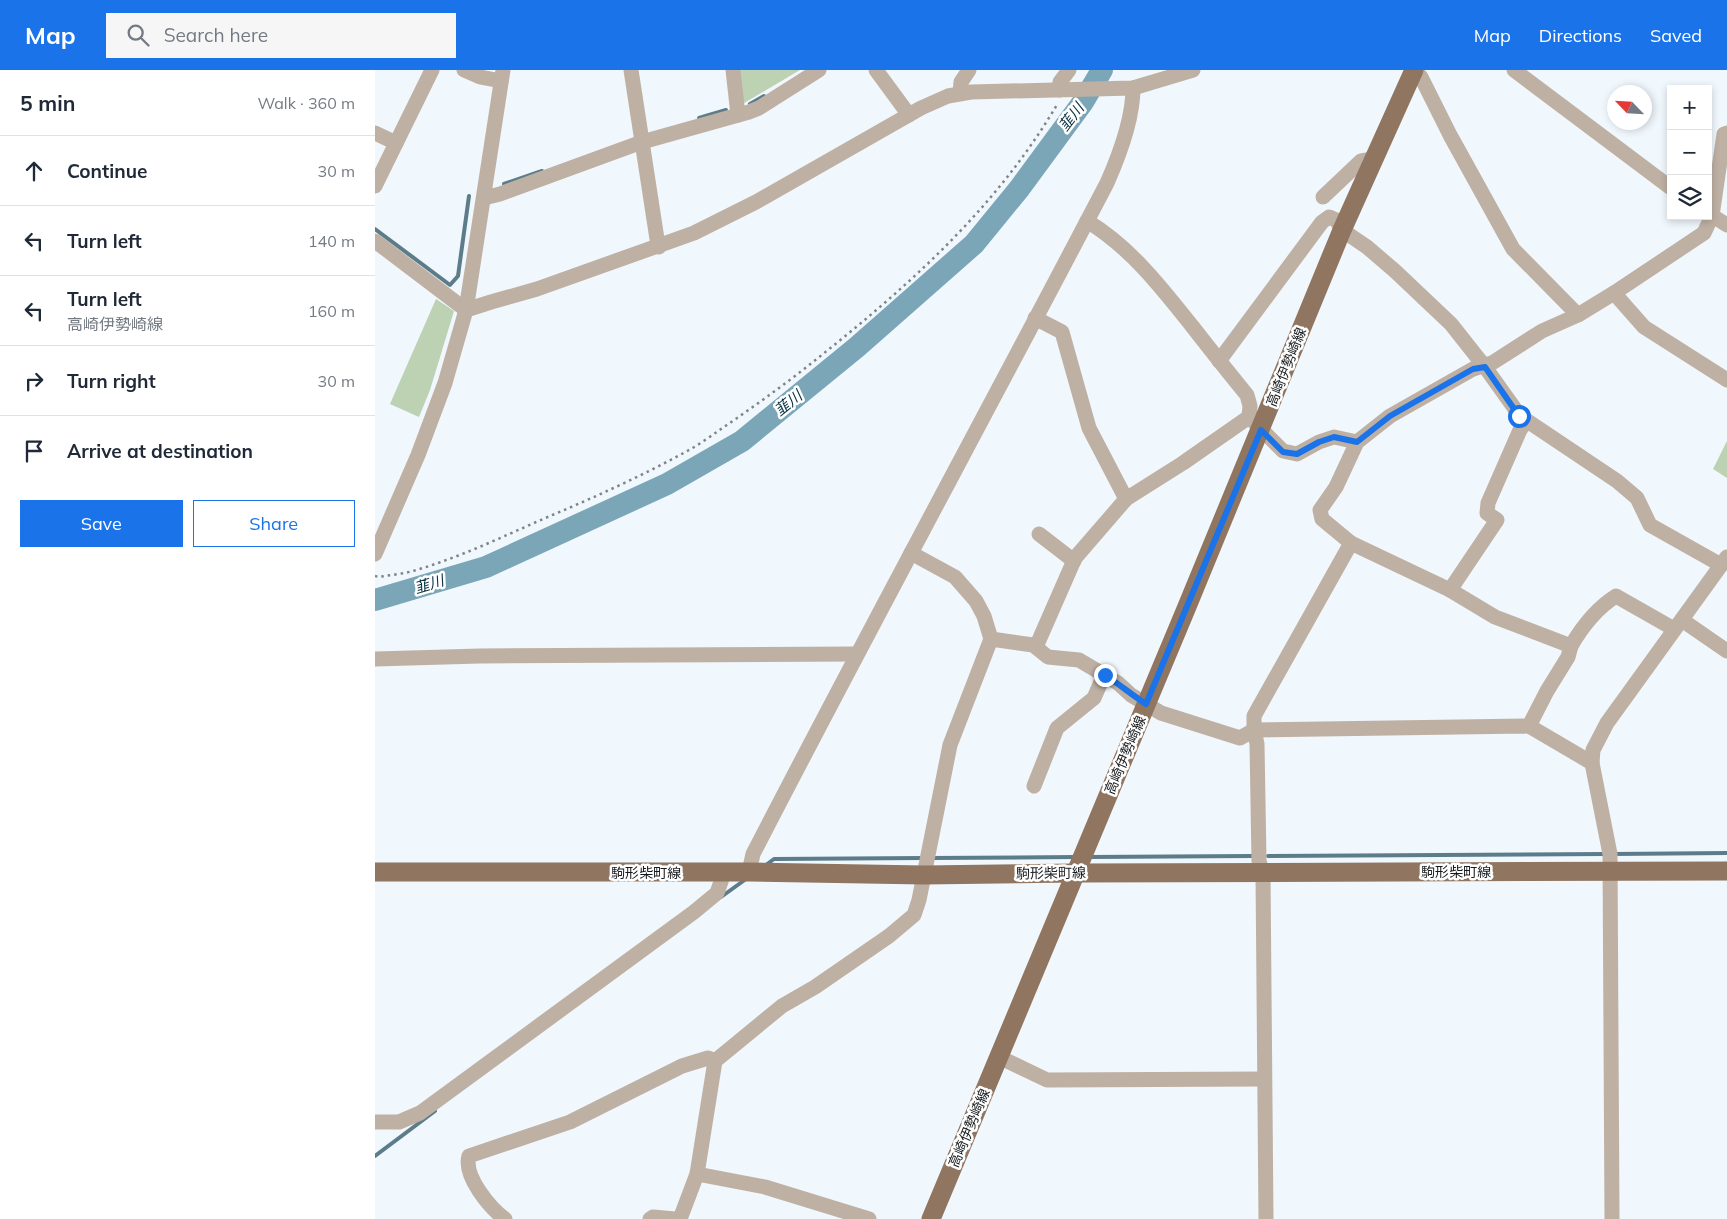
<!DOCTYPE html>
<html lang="en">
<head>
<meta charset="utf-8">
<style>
	:root { --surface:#fff; --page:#f6f6f7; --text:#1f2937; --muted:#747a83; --line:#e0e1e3; --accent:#1a73e8 }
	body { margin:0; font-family:Mulish,"Noto Sans JP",sans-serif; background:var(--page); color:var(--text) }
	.controls { position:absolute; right:15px; top:15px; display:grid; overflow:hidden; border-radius:0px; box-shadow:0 2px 8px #0003 }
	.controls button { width:45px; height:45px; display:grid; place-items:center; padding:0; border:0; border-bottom:1px solid var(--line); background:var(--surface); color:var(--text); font:25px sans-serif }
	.compass { position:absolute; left:1232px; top:15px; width:45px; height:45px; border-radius:50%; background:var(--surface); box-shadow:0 2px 8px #0003; rotate:295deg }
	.stop { position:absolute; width:15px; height:15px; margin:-11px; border:4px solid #1a73e8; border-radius:50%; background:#fff }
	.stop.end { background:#1a73e8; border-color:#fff; box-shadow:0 1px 5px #0008 }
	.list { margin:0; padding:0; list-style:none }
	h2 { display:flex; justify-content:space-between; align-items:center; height:65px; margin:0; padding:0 20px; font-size:21px }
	h2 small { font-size:16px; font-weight:400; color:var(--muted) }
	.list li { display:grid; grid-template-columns:32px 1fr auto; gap:15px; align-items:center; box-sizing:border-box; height:70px; padding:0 20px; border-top:1px solid var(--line) }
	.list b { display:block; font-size:19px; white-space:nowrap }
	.list p { margin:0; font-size:16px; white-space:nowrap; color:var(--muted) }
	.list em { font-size:16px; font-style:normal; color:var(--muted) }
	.actions { display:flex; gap:10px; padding:15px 20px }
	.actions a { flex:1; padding:11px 0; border:1px solid var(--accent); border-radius:0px; text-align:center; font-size:18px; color:var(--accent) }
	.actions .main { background:var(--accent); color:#fff }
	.icon { flex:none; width:28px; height:28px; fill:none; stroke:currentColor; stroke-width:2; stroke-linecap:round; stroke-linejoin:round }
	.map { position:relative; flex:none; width:1352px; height:1149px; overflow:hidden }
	header { display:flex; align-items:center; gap:30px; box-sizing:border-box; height:70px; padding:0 25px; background:var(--accent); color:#fff }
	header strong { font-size:24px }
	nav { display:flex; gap:28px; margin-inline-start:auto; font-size:18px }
	.search { width:350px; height:45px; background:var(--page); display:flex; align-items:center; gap:12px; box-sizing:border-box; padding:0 18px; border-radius:0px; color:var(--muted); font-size:19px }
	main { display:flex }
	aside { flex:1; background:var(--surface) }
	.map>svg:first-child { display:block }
	.green { fill:#bdd1b3 }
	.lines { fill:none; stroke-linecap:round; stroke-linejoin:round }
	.stream { stroke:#5d7c89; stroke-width:4 }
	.river { stroke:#7ba6b8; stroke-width:22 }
	.path { stroke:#7f8488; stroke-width:2.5; stroke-dasharray:2.5 4; stroke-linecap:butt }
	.minor { stroke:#bfb0a4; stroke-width:15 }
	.major { stroke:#907560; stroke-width:19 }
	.route { stroke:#1a73e8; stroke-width:6 }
	.labels { text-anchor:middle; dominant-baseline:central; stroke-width:5; stroke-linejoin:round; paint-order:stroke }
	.street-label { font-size:14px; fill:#171a1c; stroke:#fff }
	.water-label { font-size:15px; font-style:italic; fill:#062e3d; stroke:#fff }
</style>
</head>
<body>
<header>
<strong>Map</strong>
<div class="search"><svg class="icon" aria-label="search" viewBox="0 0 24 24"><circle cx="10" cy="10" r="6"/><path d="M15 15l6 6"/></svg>Search here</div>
<nav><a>Map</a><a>Directions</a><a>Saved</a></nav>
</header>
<main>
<aside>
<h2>5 min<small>Walk · 360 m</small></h2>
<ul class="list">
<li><svg class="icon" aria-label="ahead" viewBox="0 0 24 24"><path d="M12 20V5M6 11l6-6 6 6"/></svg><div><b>Continue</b></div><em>30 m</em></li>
<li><svg class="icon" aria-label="left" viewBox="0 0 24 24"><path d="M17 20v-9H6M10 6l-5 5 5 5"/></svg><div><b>Turn left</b></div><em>140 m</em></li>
<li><svg class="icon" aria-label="left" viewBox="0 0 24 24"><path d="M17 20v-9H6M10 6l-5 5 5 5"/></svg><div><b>Turn left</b><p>高崎伊勢崎線</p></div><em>160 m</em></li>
<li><svg class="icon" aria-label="right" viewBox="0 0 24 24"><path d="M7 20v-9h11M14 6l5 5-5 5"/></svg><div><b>Turn right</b></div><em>30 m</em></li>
<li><svg class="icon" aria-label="arrive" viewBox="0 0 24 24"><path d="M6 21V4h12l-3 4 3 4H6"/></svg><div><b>Arrive at destination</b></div></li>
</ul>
<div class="actions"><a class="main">Save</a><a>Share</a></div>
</aside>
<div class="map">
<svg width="1352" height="1149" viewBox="0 0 1352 1149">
	<rect width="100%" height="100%" fill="#f0f7fd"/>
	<g class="green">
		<path d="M 364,0 L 425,0 L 369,33 L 366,29 Z"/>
		<path d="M 61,229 L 79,241 L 55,320 L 44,347 L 15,334 Z"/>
		<path d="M 1352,371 L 1352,408 L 1338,399 Z"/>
	</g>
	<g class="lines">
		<g class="stream">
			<path d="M 375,34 L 389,26"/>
			<path d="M 324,48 L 351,40"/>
			<path d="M 129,114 L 167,101"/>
			<path d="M 0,159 L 75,215 L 83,206 L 94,126"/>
			<path d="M 1238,784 L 1352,783"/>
			<path d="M 893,786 L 1231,784"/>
			<path d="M 714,787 L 877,786"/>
			<path d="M 556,788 L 702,787"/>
			<path d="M 391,795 L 399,789 L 549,788"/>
			<path d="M 346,827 L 371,809"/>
			<path d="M 0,1086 L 60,1041"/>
		</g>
		<path class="river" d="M 0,530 L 111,497 L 292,414 L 367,371 L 482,277 L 599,174 L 644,119 L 708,32 L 727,0"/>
		<path class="path" d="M 0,506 L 4,507 C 15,505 27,504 38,501 C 83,488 125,468 168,449 C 218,428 267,406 314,380 C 325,374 336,366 346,359 C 374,340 402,320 429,299 C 527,222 619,142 683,33"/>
		<g class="minor">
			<path d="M 89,0 L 105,7 L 126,11"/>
			<path d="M 256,0 L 282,169 L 284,177"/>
			<path d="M 358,0 L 363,45"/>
			<path d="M 501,0 L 534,45"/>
			<path d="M 1039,0 L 1046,7 L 1075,65 L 1138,179 L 1203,245"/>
			<path d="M 1139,0 L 1296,118"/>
			<path d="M 684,20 L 685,12 L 694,0"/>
			<path d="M 585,23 L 586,12 L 594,0"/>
			<path d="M 0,63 L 21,73"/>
			<path d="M 0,116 L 57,0"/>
			<path d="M 948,127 L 986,91 L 998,89"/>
			<path d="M 109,128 L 125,124 L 267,72 L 374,42 L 384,38 L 444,0"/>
			<path d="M 1333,143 L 1352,155"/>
			<path d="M 712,151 C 755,177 786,217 817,256 C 835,279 853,302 872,325 L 875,336 L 874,347 L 908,381 L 922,384 L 944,372 L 959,367 L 982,372"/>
			<path d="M 0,171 L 91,240 L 116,232 L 162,219 L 319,163 L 381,132 L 546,38 L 573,26 L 596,22 L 758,18 L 818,0"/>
			<path d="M 1239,223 L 1269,257 L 1352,310"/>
			<path d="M 660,248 L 687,262 L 714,358 L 751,429"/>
			<path d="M 844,291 L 947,152 L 954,147 L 961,150 L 967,160 L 992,177 L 1020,201 L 1076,254 L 1110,297 L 1145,346 L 1242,411 L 1262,428 L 1275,455 L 1346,495"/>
			<path d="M 664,464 L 699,491"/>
			<path d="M 976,473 L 1075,520 L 1120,547 L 1196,576 C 1207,557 1222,538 1241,526 L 1299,559"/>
			<path d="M 0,484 L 43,385 L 70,313 L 91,240 L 128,0"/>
			<path d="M 1075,520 L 1122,450 L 1112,443 L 1113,433 L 1145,360 L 1151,351"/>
			<path d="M 1307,550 L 1352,581"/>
			<path d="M 616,569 L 658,575 L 673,587 L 704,590 L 743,613 L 756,625 L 786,643 L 865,668 L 879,660 L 1154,656 L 1217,693"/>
			<path d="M 661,577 L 700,488 L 751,429 L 808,393 L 874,347"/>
			<path d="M 0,589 L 105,586 L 481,584"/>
			<path d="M 1154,656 L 1172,621 L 1193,587 L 1196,576"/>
			<path d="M 659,716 L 682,658 L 719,628 L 729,605"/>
			<path d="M 374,802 L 378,784 C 494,559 615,337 732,113 C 744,86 758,48 758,18"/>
			<path d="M 624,987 L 672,1010 L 889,1009"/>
			<path d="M 0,1052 L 24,1052 L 45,1043 L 319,842 L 342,823 L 349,803"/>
			<path d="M 322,1104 L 390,1117 L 494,1149"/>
			<path d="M 130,1149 C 115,1138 88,1106 94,1086 L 195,1052 L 307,996 L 333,988 L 340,991"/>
			<path d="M 275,1149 L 278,1147 L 300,1149"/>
			<path d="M 305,1149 L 322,1104 L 340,991 L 407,936 L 440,917 L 514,866 L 539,845 L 544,830 L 575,675 L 616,569 L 609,546 L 601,531 L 580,507 L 536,483"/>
			<path d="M 891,1149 L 888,803 L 884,791 L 882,674 L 879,660 L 879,646 L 976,473 L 947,449 L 945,440 L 961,417 L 982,372 L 1015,346 L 1098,299 L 1117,293 L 1167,261 L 1203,245 L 1239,223 L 1329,163 L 1337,146 L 1349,64 L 1352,63"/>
			<path d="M 1237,1149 L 1235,784 L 1217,693 L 1218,680 L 1232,653 L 1352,487"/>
		</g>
		<g class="major">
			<path d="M 0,802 L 374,802 L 549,805 L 701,803 L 1352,801"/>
			<path d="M 556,1149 L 811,539 L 967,160 L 1039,0"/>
		</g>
	</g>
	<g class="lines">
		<path class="route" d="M 730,605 C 744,614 757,625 771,634 L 886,360 L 908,382 L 922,384 L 944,372 L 959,367 L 982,372 L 1015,346 L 1098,299 L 1110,297 L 1144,346"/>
	</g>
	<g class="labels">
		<g class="street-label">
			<text transform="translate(911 297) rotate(-68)">高崎伊勢崎線</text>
			<text transform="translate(750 685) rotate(-67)">高崎伊勢崎線</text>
			<text x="1081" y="802">駒形柴町線</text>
			<text x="271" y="803">駒形柴町線</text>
			<text transform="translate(676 803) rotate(-1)">駒形柴町線</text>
			<text transform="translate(594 1058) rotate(-67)">高崎伊勢崎線</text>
		</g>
		<g class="water-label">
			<text transform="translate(696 47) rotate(-53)">韮川</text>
			<text transform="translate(413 333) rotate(-39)">韮川</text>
			<text transform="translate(54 514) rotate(-17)">韮川</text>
		</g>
	</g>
</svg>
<div class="controls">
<button>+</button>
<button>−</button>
<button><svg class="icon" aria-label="layers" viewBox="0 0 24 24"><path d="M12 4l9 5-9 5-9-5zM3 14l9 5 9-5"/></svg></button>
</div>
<svg class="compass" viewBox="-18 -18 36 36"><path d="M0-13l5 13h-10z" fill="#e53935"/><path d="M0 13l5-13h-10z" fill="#747a83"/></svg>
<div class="stop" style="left:1144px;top:346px"></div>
<div class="stop end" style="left:730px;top:605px"></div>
</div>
</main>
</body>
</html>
